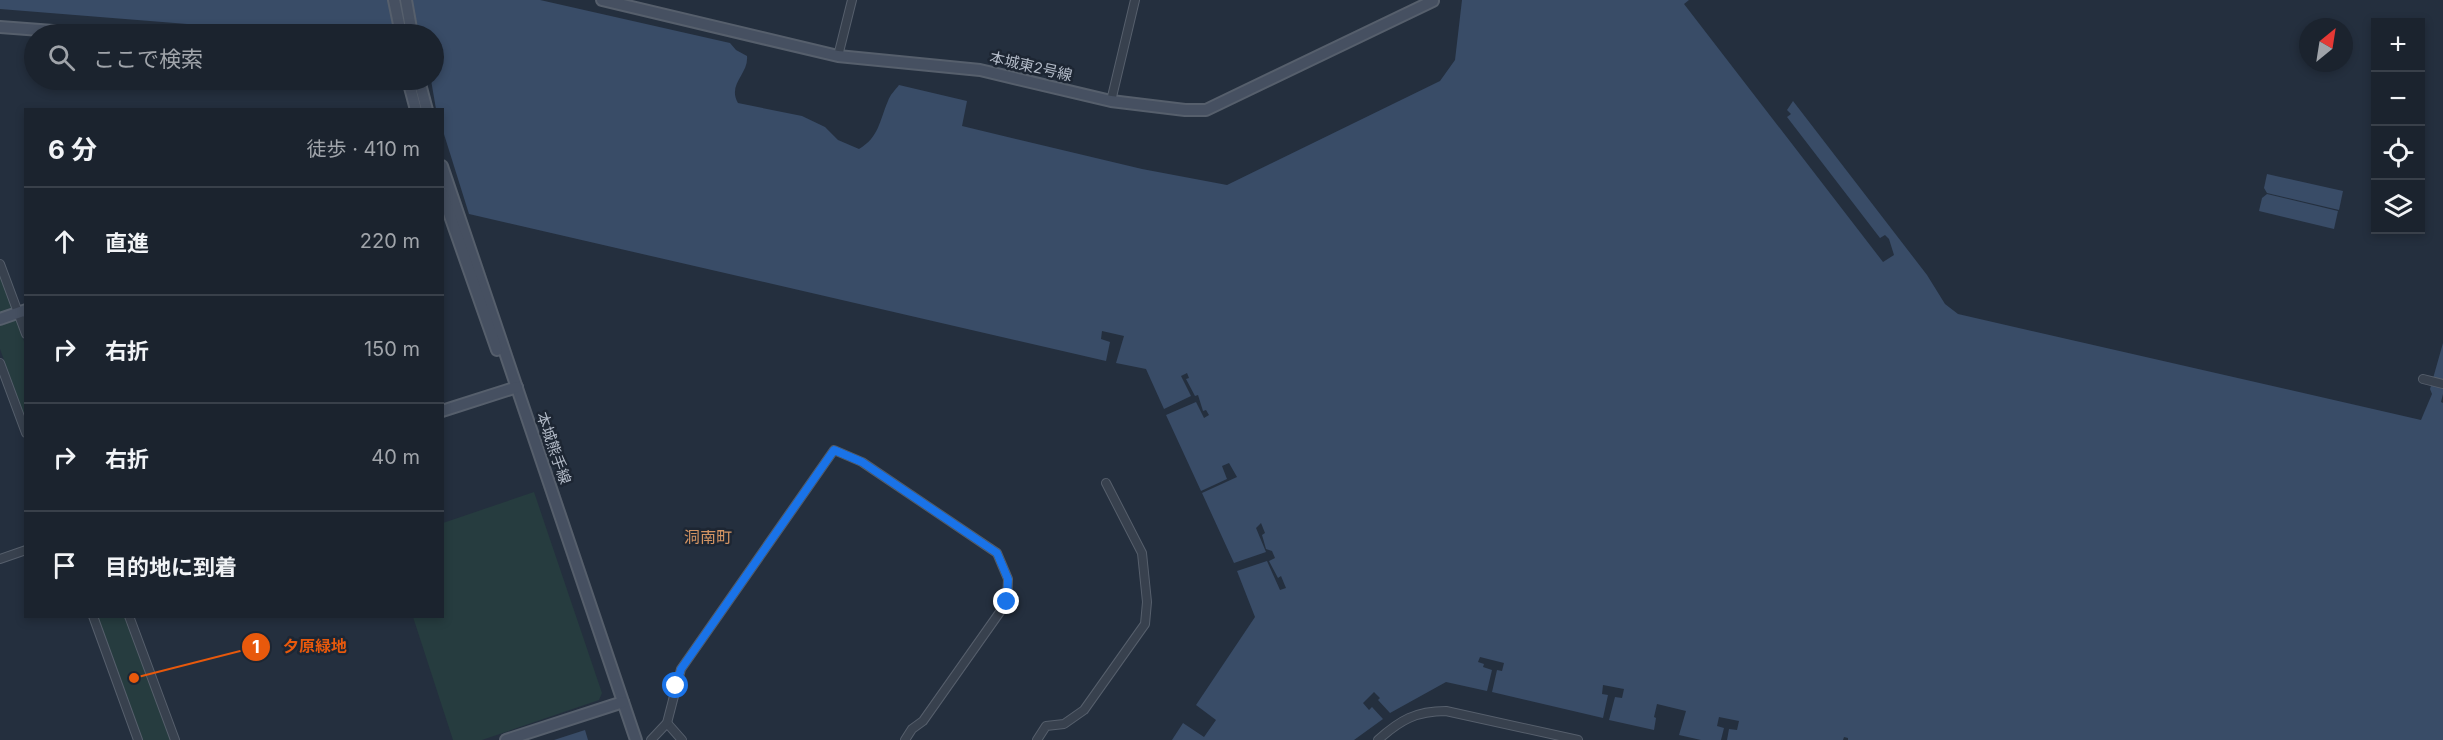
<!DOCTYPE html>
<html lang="ja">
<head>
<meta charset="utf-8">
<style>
	:root { --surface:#1b232e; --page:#242b36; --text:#f1f3f6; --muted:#a0a4aa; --line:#39404a }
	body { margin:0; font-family:Inter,"Noto Sans JP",sans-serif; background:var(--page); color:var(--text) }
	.controls { position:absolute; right:18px; top:18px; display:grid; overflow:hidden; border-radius:0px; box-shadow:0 3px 9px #0003 }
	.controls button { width:54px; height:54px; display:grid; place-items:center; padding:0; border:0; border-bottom:2px solid var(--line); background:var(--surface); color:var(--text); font:30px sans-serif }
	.compass { position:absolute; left:2299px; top:18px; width:54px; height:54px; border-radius:50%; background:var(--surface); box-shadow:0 3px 9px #0003; rotate:30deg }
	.stop { position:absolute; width:18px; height:18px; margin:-14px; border:4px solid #1a73e8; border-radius:50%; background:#fff }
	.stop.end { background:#1a73e8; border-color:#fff; box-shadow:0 2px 6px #0008 }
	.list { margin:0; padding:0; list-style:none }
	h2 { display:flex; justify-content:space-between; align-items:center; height:78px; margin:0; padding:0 24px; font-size:26px }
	h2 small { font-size:20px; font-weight:400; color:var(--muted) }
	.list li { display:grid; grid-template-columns:39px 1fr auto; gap:18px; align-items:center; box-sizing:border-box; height:108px; padding:0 24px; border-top:2px solid var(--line) }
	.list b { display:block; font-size:22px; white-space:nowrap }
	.list em { font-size:20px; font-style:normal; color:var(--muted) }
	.icon { flex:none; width:33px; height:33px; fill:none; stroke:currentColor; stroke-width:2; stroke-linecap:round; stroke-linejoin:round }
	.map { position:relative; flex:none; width:2443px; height:740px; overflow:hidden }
	.search { position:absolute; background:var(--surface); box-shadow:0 3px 9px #0003; left:24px; top:24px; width:420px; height:66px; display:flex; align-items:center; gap:15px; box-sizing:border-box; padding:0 21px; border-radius:33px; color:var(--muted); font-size:22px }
	.panel { position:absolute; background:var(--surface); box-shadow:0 3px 9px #0003; left:24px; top:108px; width:420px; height:510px; border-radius:0px }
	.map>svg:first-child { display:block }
	.green { fill:#263c3f }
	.water { fill:#394c67 }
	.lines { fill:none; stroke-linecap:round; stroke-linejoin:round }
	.street-casing { stroke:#565f6c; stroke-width:10 }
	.secondary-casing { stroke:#565f6c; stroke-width:14 }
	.street { stroke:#38414e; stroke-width:8 }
	.secondary { stroke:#465061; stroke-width:10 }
	.route { stroke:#1a73e8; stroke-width:8 }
	.labels { text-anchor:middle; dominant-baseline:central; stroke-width:5; stroke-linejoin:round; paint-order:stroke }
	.street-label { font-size:15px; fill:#b4bcc9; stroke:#1d2633 }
	.neighbourhood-label { font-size:16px; fill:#d59563; stroke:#1d2633 }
	.leader { fill:none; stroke:#e8590c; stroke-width:2 }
	.callout-dot { fill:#e8590c; stroke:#1d2633; stroke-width:2 }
	.mark-label { font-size:18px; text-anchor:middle; font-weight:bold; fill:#fff }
	.callout-label { font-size:16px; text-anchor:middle; font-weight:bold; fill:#e8590c; stroke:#1d2633; stroke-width:5; stroke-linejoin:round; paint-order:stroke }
</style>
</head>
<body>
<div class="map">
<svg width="2443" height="740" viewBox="0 0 2443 740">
	<rect width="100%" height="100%" fill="#242f3e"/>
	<g class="green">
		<path d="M 0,275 L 25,344 L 25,418 L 0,349 Z"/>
		<path d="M 534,492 L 602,693 L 599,700 L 482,740 L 453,740 L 413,617 L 442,616 L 443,523 Z"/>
		<path d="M 98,617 L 126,617 L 171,740 L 143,740 Z"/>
	</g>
	<g class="water">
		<path d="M 0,0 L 540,0 L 730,43 L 736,50 L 747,56 C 749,74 727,84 738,103 L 802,116 L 825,127 L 838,140 L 859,149 C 879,137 879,122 888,101 C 890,95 895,90 899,85 L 967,101 L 962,126 L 1142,169 L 1227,185 L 1440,81 L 1455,60 L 1462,0 L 1689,0 L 1684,4 L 1883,262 L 1894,255 L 1889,239 L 1885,235 L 1880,238 L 1787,117 L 1791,114 L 1787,110 L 1793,101 L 1927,275 L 1945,304 L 1958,314 L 2421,420 L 2432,394 L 2430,389 L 2443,343 L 2443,394 L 2441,402 L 2443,403 L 2443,740 L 1848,740 L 1848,738 L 1844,737 L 1843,740 L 1727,740 L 1729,729 L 1737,730 L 1739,721 L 1719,717 L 1717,726 L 1724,728 L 1721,740 L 1701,740 L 1679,735 L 1686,711 L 1657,704 L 1654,717 L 1656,718 L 1654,730 L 1609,720 L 1615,697 L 1622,698 L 1624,689 L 1603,685 L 1602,694 L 1608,695 L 1603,718 L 1492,692 L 1497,670 L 1502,671 L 1504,663 L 1480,657 L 1478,662 L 1484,664 L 1483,667 L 1492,670 L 1487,691 L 1446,682 L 1390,713 L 1378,700 L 1380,698 L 1374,692 L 1363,703 L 1369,710 L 1372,707 L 1383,719 L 1354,740 L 1172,740 L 1183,723 L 1204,737 L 1216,720 L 1196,705 L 1255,617 L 1237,571 L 1267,561 L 1280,590 L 1286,588 L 1281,576 L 1278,578 L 1269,561 L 1275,558 L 1272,551 L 1266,549 L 1262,535 L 1265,533 L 1261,523 L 1256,528 L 1266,552 L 1234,563 L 1202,493 L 1237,477 L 1229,463 L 1222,466 L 1227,479 L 1201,491 L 1166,415 L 1196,402 L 1204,418 L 1209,415 L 1206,410 L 1203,411 L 1198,395 L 1195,396 L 1186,379 L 1189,378 L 1187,373 L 1181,376 L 1191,396 L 1164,409 L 1146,369 L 1116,363 L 1124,336 L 1102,331 L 1101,339 L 1110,342 L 1106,361 L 469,214 L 443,131 L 442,110 L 436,109 L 431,80 L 434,80 L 434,34 L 311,34 L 0,9 Z"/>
		<path d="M 2267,174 L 2343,191 L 2339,210 L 2267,193 L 2264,188 Z"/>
		<path d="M 2267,194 L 2338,211 L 2334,229 L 2259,211 L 2262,198 Z"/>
		<path d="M 585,730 L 588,740 L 554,740 Z"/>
	</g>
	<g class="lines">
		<defs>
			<g id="street">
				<path d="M 838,56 L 852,0"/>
				<path d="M 1111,101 L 1135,0"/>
				<path d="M 0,264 L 26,334"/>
				<path d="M 0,363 L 26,433"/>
				<path d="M 2423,379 L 2443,384"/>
				<path d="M 0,559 L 26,550"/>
				<path d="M 93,616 L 138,740"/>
				<path d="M 129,616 L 175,740"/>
				<path d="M 667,723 L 682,740"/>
				<path d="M 651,740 L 667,723 L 681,669 L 834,450 L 862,462 L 997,553 L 1008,579 L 1007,602 L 923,721 L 912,729 L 905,740"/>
				<path d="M 1037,740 L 1046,726 L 1064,724 L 1084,710 L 1145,624 L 1147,602 L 1142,553 L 1106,483"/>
				<path d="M 1378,740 C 1400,720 1416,711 1446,711 L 1578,740"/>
			</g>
			<g id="secondary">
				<path d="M 394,0 L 401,34"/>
				<path d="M 406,0 L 412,34"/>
				<path d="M 602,0 L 838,56 L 980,70 L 1111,101 L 1185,110 L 1206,110 L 1433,1"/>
				<path d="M 0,27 L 93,34"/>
				<path d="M 408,80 L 416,110"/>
				<path d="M 419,80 L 427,110"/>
				<path d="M 442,166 L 636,740"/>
				<path d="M 442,193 L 497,350"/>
				<path d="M 0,319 L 26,310"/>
				<path d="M 442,411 L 517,387"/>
				<path d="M 506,740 L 623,702"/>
			</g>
		</defs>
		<use href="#street" class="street-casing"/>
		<use href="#secondary" class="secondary-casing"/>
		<use href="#street" class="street"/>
		<use href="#secondary" class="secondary"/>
	</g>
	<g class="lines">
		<path class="route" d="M 676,686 L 681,669 L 834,450 L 862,462 L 997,553 L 1008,579 L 1007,602"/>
	</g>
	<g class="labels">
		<g class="street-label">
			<text transform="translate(1031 66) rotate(13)">本城東2号線</text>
			<text transform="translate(554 448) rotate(71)">本城熊手線</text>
		</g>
		<g class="neighbourhood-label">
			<text x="708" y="537">洞南町</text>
		</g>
	</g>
	<path class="leader" d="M134 678L256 647"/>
	<g class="callout-dot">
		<circle cx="134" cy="678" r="6"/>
		<circle cx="256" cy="647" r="15"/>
	</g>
	<g class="mark-label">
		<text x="256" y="653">1</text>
	</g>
	<g class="callout-label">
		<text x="315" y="652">夕原緑地</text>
	</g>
</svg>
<div class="controls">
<button>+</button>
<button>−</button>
<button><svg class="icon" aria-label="locate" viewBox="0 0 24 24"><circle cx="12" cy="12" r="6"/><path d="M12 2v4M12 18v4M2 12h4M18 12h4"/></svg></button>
<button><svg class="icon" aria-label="layers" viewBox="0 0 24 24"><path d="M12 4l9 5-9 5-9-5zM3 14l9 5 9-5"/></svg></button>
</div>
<svg class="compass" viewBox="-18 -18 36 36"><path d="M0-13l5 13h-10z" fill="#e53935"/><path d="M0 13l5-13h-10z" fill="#a0a4aa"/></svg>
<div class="stop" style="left:676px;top:686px"></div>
<div class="stop end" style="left:1007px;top:602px"></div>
<div class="search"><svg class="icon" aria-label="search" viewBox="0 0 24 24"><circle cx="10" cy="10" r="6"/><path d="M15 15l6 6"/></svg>ここで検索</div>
<section class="panel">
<h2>6 分<small>徒歩 · 410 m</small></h2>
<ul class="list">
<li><svg class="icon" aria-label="ahead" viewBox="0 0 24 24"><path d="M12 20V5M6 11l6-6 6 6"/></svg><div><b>直進</b></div><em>220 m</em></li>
<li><svg class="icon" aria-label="right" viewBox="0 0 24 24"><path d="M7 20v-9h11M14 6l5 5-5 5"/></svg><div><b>右折</b></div><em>150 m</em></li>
<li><svg class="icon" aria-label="right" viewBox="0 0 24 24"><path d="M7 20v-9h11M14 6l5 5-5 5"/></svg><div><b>右折</b></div><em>40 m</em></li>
<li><svg class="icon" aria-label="arrive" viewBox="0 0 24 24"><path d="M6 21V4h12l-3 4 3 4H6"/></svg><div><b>目的地に到着</b></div></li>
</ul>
</section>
</div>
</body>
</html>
